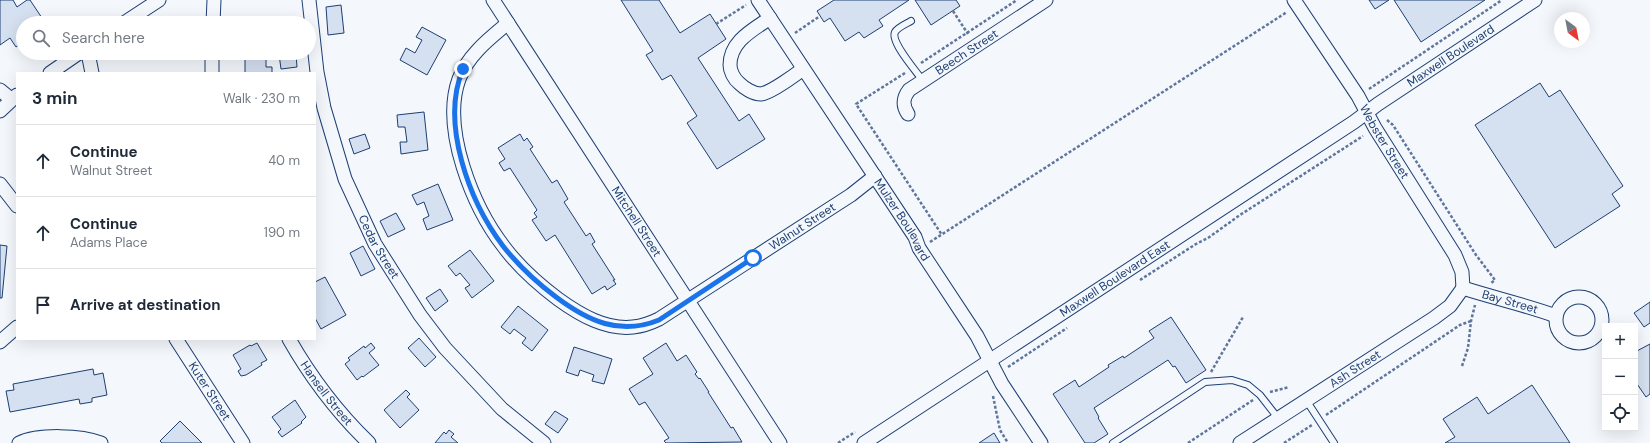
<!DOCTYPE html>
<html lang="en">
<head>
<meta charset="utf-8">
<style>
	:root { --surface:#fff; --page:#f2f2f3; --text:#1f2937; --muted:#747a83; --line:#e0e1e3 }
	body { margin:0; font-family:"DM Sans",sans-serif; background:var(--page); color:var(--text) }
	.controls { position:absolute; right:12px; bottom:12px; display:grid; overflow:hidden; border-radius:0px; box-shadow:0 4px 16px #0002 }
	.controls button { width:36px; height:36px; display:grid; place-items:center; padding:0; border:0; border-bottom:1px solid var(--line); background:var(--surface); color:var(--text); font:20px sans-serif }
	.compass { position:absolute; left:1554px; top:12px; width:36px; height:36px; border-radius:50%; background:var(--surface); box-shadow:0 4px 16px #0002; rotate:148deg }
	.stop { position:absolute; width:12px; height:12px; margin:-9px; border:3px solid #1a73e8; border-radius:50%; background:#fff }
	.stop.end { background:#1a73e8; border-color:#fff; box-shadow:0 1px 4px #0008 }
	.list { margin:0; padding:0; list-style:none }
	h2 { display:flex; justify-content:space-between; align-items:center; height:52px; margin:0; padding:0 16px; font-size:17px }
	h2 small { font-size:13px; font-weight:400; color:var(--muted) }
	.list li { display:grid; grid-template-columns:26px 1fr auto; gap:12px; align-items:center; box-sizing:border-box; height:72px; padding:0 16px; border-top:1px solid var(--line) }
	.list b { display:block; font-size:15px; white-space:nowrap }
	.list p { margin:0; font-size:13px; white-space:nowrap; color:var(--muted) }
	.list em { font-size:13px; font-style:normal; color:var(--muted) }
	.icon { flex:none; width:22px; height:22px; fill:none; stroke:currentColor; stroke-width:2; stroke-linecap:round; stroke-linejoin:round }
	.map { position:relative; flex:none; width:1650px; height:443px; overflow:hidden }
	.search { position:absolute; background:var(--surface); box-shadow:0 4px 16px #0002; left:16px; top:16px; width:300px; height:44px; display:flex; align-items:center; gap:10px; box-sizing:border-box; padding:0 14px; border-radius:22px; color:var(--muted); font-size:15px }
	.panel { position:absolute; background:var(--surface); box-shadow:0 4px 16px #0002; left:16px; top:72px; width:300px; height:268px; border-radius:0px }
	.map>svg:first-child { display:block }
	.building { fill:#d5e0f0; stroke:#1d3f73 }
	.lines { fill:none; stroke-linecap:round; stroke-linejoin:round }
	.lane-casing { stroke:#1d3f73; stroke-width:8 }
	.street-casing { stroke:#1d3f73; stroke-width:15 }
	.path { stroke:#5e769c; stroke-width:2.5; stroke-dasharray:3 2; stroke-linecap:butt }
	.lane { stroke:#f4f7fb; stroke-width:6 }
	.street { stroke:#f4f7fb; stroke-width:13 }
	.route { stroke:#1a73e8; stroke-width:5 }
	.labels { text-anchor:middle; dominant-baseline:central; stroke-width:3; stroke-linejoin:round; paint-order:stroke }
	.street-label { font-size:12px; fill:#1d3f73; stroke:#f4f7fb }
</style>
</head>
<body>
<div class="map">
<svg width="1650" height="443" viewBox="0 0 1650 443">
	<rect width="100%" height="100%" fill="#f4f7fb"/>
	<g class="building">
		<path d="M 0,0 L 13,0 L 17,7 L 27,0 L 30,0 L 42,18 L 34,23 L 23,23 L 23,42 L 16,47 L 10,38 L 0,45 Z"/>
		<path d="M 621,0 L 659,0 L 680,33 L 710,14 L 726,39 L 698,58 L 739,121 L 749,114 L 765,139 L 717,169 L 687,123 L 697,116 L 671,75 L 662,80 L 646,55 L 653,51 Z"/>
		<path d="M 834,0 L 909,0 L 879,20 L 883,26 L 864,38 L 859,32 L 845,41 L 830,18 L 824,22 L 817,11 Z"/>
		<path d="M 915,0 L 956,0 L 960,6 L 931,25 Z"/>
		<path d="M 1369,0 L 1389,0 L 1375,9 Z"/>
		<path d="M 1394,0 L 1485,0 L 1421,42 Z"/>
		<path d="M 341,5 L 344,33 L 328,35 L 326,7 Z"/>
		<path d="M 422,27 L 446,40 L 427,75 L 400,60 L 406,48 L 415,53 L 422,40 L 416,37 Z"/>
		<path d="M 245,53 L 266,53 L 266,67 L 272,67 L 272,73 L 245,73 Z"/>
		<path d="M 296,53 L 297,67 L 281,69 L 279,54 Z"/>
		<path d="M 1540,83 L 1549,97 L 1560,90 L 1623,186 L 1612,194 L 1620,206 L 1555,248 L 1475,125 Z"/>
		<path d="M 424,112 L 428,150 L 401,154 L 400,142 L 407,142 L 405,127 L 398,127 L 397,115 Z"/>
		<path d="M 365,134 L 370,148 L 354,154 L 349,139 Z"/>
		<path d="M 520,134 L 524,141 L 527,138 L 533,147 L 530,149 L 552,183 L 557,180 L 568,199 L 564,202 L 586,236 L 590,233 L 595,242 L 592,244 L 615,280 L 613,280 L 616,284 L 607,290 L 605,286 L 592,294 L 555,235 L 546,241 L 532,220 L 537,217 L 534,213 L 537,210 L 510,168 L 504,171 L 499,163 L 505,159 L 498,148 Z"/>
		<path d="M 438,184 L 453,220 L 427,230 L 423,219 L 429,216 L 424,202 L 417,205 L 412,195 Z"/>
		<path d="M 396,213 L 405,229 L 388,237 L 380,221 Z"/>
		<path d="M 0,245 L 7,246 L 2,298 L 0,298 Z"/>
		<path d="M 363,246 L 375,269 L 361,276 L 350,253 Z"/>
		<path d="M 470,250 L 494,281 L 472,298 L 465,288 L 470,285 L 460,273 L 456,276 L 448,266 Z"/>
		<path d="M 325,277 L 346,315 L 321,329 L 315,318 L 315,282 Z"/>
		<path d="M 440,289 L 448,301 L 435,311 L 426,298 Z"/>
		<path d="M 1650,302 L 1650,323 L 1644,327 L 1634,313 Z"/>
		<path d="M 518,306 L 548,330 L 532,351 L 522,343 L 526,338 L 514,329 L 510,334 L 501,327 Z"/>
		<path d="M 1171,317 L 1206,370 L 1186,383 L 1175,366 L 1173,367 L 1168,360 L 1094,408 L 1099,417 L 1098,418 L 1108,434 L 1094,443 L 1085,443 L 1053,394 L 1075,380 L 1079,387 L 1109,367 L 1108,365 L 1123,356 L 1124,358 L 1154,338 L 1149,331 Z"/>
		<path d="M 419,338 L 436,357 L 425,367 L 408,348 Z"/>
		<path d="M 257,343 L 267,360 L 261,363 L 262,365 L 246,375 L 241,376 L 238,371 L 241,369 L 233,355 L 250,345 L 251,346 Z"/>
		<path d="M 371,343 L 375,348 L 369,353 L 379,365 L 363,377 L 362,376 L 357,380 L 345,364 L 350,360 L 348,358 L 364,346 L 365,348 Z"/>
		<path d="M 666,343 L 677,361 L 686,355 L 697,372 L 695,374 L 699,379 L 700,378 L 709,392 L 708,392 L 731,428 L 733,427 L 742,442 L 666,443 L 664,441 L 669,438 L 645,402 L 639,405 L 629,389 L 653,374 L 643,358 Z"/>
		<path d="M 1650,344 L 1650,394 L 1646,397 L 1635,381 L 1635,352 Z"/>
		<path d="M 574,347 L 612,359 L 604,384 L 592,381 L 594,375 L 580,370 L 578,376 L 566,372 Z"/>
		<path d="M 93,369 L 94,375 L 103,373 L 107,395 L 92,398 L 92,402 L 80,404 L 79,399 L 10,412 L 6,391 L 14,390 L 13,384 Z"/>
		<path d="M 1532,385 L 1570,443 L 1445,443 L 1455,437 L 1443,419 L 1477,397 L 1488,414 Z"/>
		<path d="M 406,390 L 410,394 L 407,397 L 419,410 L 400,428 L 384,410 Z"/>
		<path d="M 295,400 L 306,417 L 301,422 L 302,423 L 282,437 L 278,432 L 281,429 L 272,417 Z"/>
		<path d="M 555,411 L 568,419 L 558,433 L 545,424 Z"/>
		<path d="M 180,421 L 202,443 L 162,443 L 160,441 Z"/>
		<path d="M 449,430 L 454,434 L 451,437 L 458,443 L 435,443 L 444,432 L 446,434 Z"/>
		<path d="M 994,433 L 1000,443 L 979,443 Z"/>
	</g>
	<g class="lines">
		<defs>
			<g id="lane">
				<path d="M 911,21 C 906,24 898,27 895,32 C 890,42 917,72 923,81"/>
				<path d="M 1306,400 L 1334,443"/>
				<path d="M 1113,443 L 1205,382 L 1232,380 L 1248,385 L 1260,395 L 1278,418"/>
			</g>
			<g id="street">
				<path id="s1" d="M 309,0 L 317,72 L 324,108 L 345,179 L 375,244 L 420,315 L 445,348 L 502,409 L 544,443"/>
				<path id="s2" d="M 493,0 L 780,443"/>
				<path id="s3" d="M 758,0 L 915,237 L 919,248 L 977,336 L 1002,384 L 1041,443"/>
				<path id="s4" d="M 1294,0 L 1358,96 L 1375,128 L 1455,255 L 1462,272 L 1463,288"/>
				<path d="M 770,18 C 753,30 730,41 730,65 C 730,71 734,79 739,83 C 744,88 753,94 761,94 C 770,93 795,75 803,69"/>
				<path d="M 124,23 L 159,0"/>
				<path d="M 213,23 L 214,0"/>
				<path id="s5" d="M 508,23 C 489,39 468,55 459,79 C 441,129 473,207 504,247 C 519,267 538,284 558,299 C 580,315 606,330 633,327 C 643,326 651,323 659,319 L 851,195 L 875,176"/>
				<path d="M 88,53 L 92,73"/>
				<path d="M 212,53 L 212,73"/>
				<path d="M 50,73 L 79,53"/>
				<path d="M 0,90 L 11,99"/>
				<path d="M 0,111 L 17,95"/>
				<path id="s6" d="M 908,114 C 902,105 903,98 909,90 L 1046,0"/>
				<path d="M 0,184 L 17,206"/>
				<path id="s7" d="M 1463,288 C 1494,298 1526,305 1556,316"/>
				<circle cx="1579" cy="320" r="23"/>
				<path id="s8" d="M 176,339 L 243,443"/>
				<path id="s9" d="M 289,339 C 310,376 339,414 369,443"/>
				<path d="M 0,342 L 17,327"/>
				<path d="M 19,443 C 38,434 81,435 101,443"/>
				<path id="s10" d="M 864,443 L 1354,122 L 1378,104 L 1535,0"/>
				<path id="s11" d="M 1240,443 L 1434,318 L 1450,306 L 1463,288"/>
			</g>
		</defs>
		<use href="#lane" class="lane-casing"/>
		<use href="#street" class="street-casing"/>
		<g class="path">
			<path d="M 953,11 L 968,34"/>
			<path d="M 716,24 L 746,5"/>
			<path d="M 795,33 L 820,16"/>
			<path d="M 921,63 L 1017,0"/>
			<path d="M 905,73 L 856,104 L 942,235"/>
			<path d="M 1369,89 L 1502,0"/>
			<path d="M 1387,120 L 1393,125 L 1476,255 L 1495,280 L 1491,283"/>
			<path d="M 930,242 L 1287,12"/>
			<path d="M 1140,280 L 1196,244 L 1208,238 L 1240,215 L 1363,136"/>
			<path d="M 1462,366 L 1468,348 L 1471,321 L 1475,305"/>
			<path d="M 1008,367 L 1067,328"/>
			<path d="M 1211,372 L 1243,317"/>
			<path d="M 1270,392 L 1289,387"/>
			<path d="M 993,396 L 1000,430 L 1008,443"/>
			<path d="M 1326,415 L 1460,325 L 1471,321"/>
			<path d="M 838,443 L 855,432"/>
			<path d="M 1188,443 L 1253,400"/>
			<path d="M 1284,443 L 1312,425"/>
		</g>
		<use href="#lane" class="lane"/>
		<use href="#street" class="street"/>
	</g>
	<g class="lines">
		<path class="route" d="M 463,69 C 440,123 469,201 503,246 C 518,265 536,282 556,297 C 588,321 620,336 659,320 L 753,258"/>
	</g>
	<g class="labels">
		<g class="street-label">
			<text stroke="none"><textPath href="#s6" startOffset="95">Beech Street</textPath></text>
			<text stroke="none"><textPath href="#s10" startOffset="703">Maxwell Boulevard</textPath></text>
			<text stroke="none"><textPath href="#s4" startOffset="168">Webster Street</textPath></text>
			<text stroke="none"><textPath href="#s3" startOffset="263">Mulzer Boulevard</textPath></text>
			<text stroke="none"><textPath href="#s2" startOffset="264">Mitchell Street</textPath></text>
			<text stroke="none"><textPath href="#s5" startOffset="610">Walnut Street</textPath></text>
			<text stroke="none"><textPath href="#s1" startOffset="259">Cedar Street</textPath></text>
			<text stroke="none"><textPath href="#s10" startOffset="300">Maxwell Boulevard East</textPath></text>
			<text stroke="none"><textPath href="#s7" startOffset="49">Bay Street</textPath></text>
			<text stroke="none"><textPath href="#s11" startOffset="137">Ash Street</textPath></text>
			<text stroke="none"><textPath href="#s8" startOffset="62">Kuter Street</textPath></text>
			<text stroke="none"><textPath href="#s9" startOffset="66">Hansell Street</textPath></text>
		</g>
	</g>
</svg>
<div class="controls">
<button>+</button>
<button>−</button>
<button><svg class="icon" aria-label="locate" viewBox="0 0 24 24"><circle cx="12" cy="12" r="6"/><path d="M12 2v4M12 18v4M2 12h4M18 12h4"/></svg></button>
</div>
<svg class="compass" viewBox="-18 -18 36 36"><path d="M0-13l5 13h-10z" fill="#e53935"/><path d="M0 13l5-13h-10z" fill="#747a83"/></svg>
<div class="stop" style="left:753px;top:258px"></div>
<div class="stop end" style="left:463px;top:69px"></div>
<div class="search"><svg class="icon" aria-label="search" viewBox="0 0 24 24"><circle cx="10" cy="10" r="6"/><path d="M15 15l6 6"/></svg>Search here</div>
<section class="panel">
<h2>3 min<small>Walk · 230 m</small></h2>
<ul class="list">
<li><svg class="icon" aria-label="ahead" viewBox="0 0 24 24"><path d="M12 20V5M6 11l6-6 6 6"/></svg><div><b>Continue</b><p>Walnut Street</p></div><em>40 m</em></li>
<li><svg class="icon" aria-label="ahead" viewBox="0 0 24 24"><path d="M12 20V5M6 11l6-6 6 6"/></svg><div><b>Continue</b><p>Adams Place</p></div><em>190 m</em></li>
<li><svg class="icon" aria-label="arrive" viewBox="0 0 24 24"><path d="M6 21V4h12l-3 4 3 4H6"/></svg><div><b>Arrive at destination</b></div></li>
</ul>
</section>
</div>
</body>
</html>
